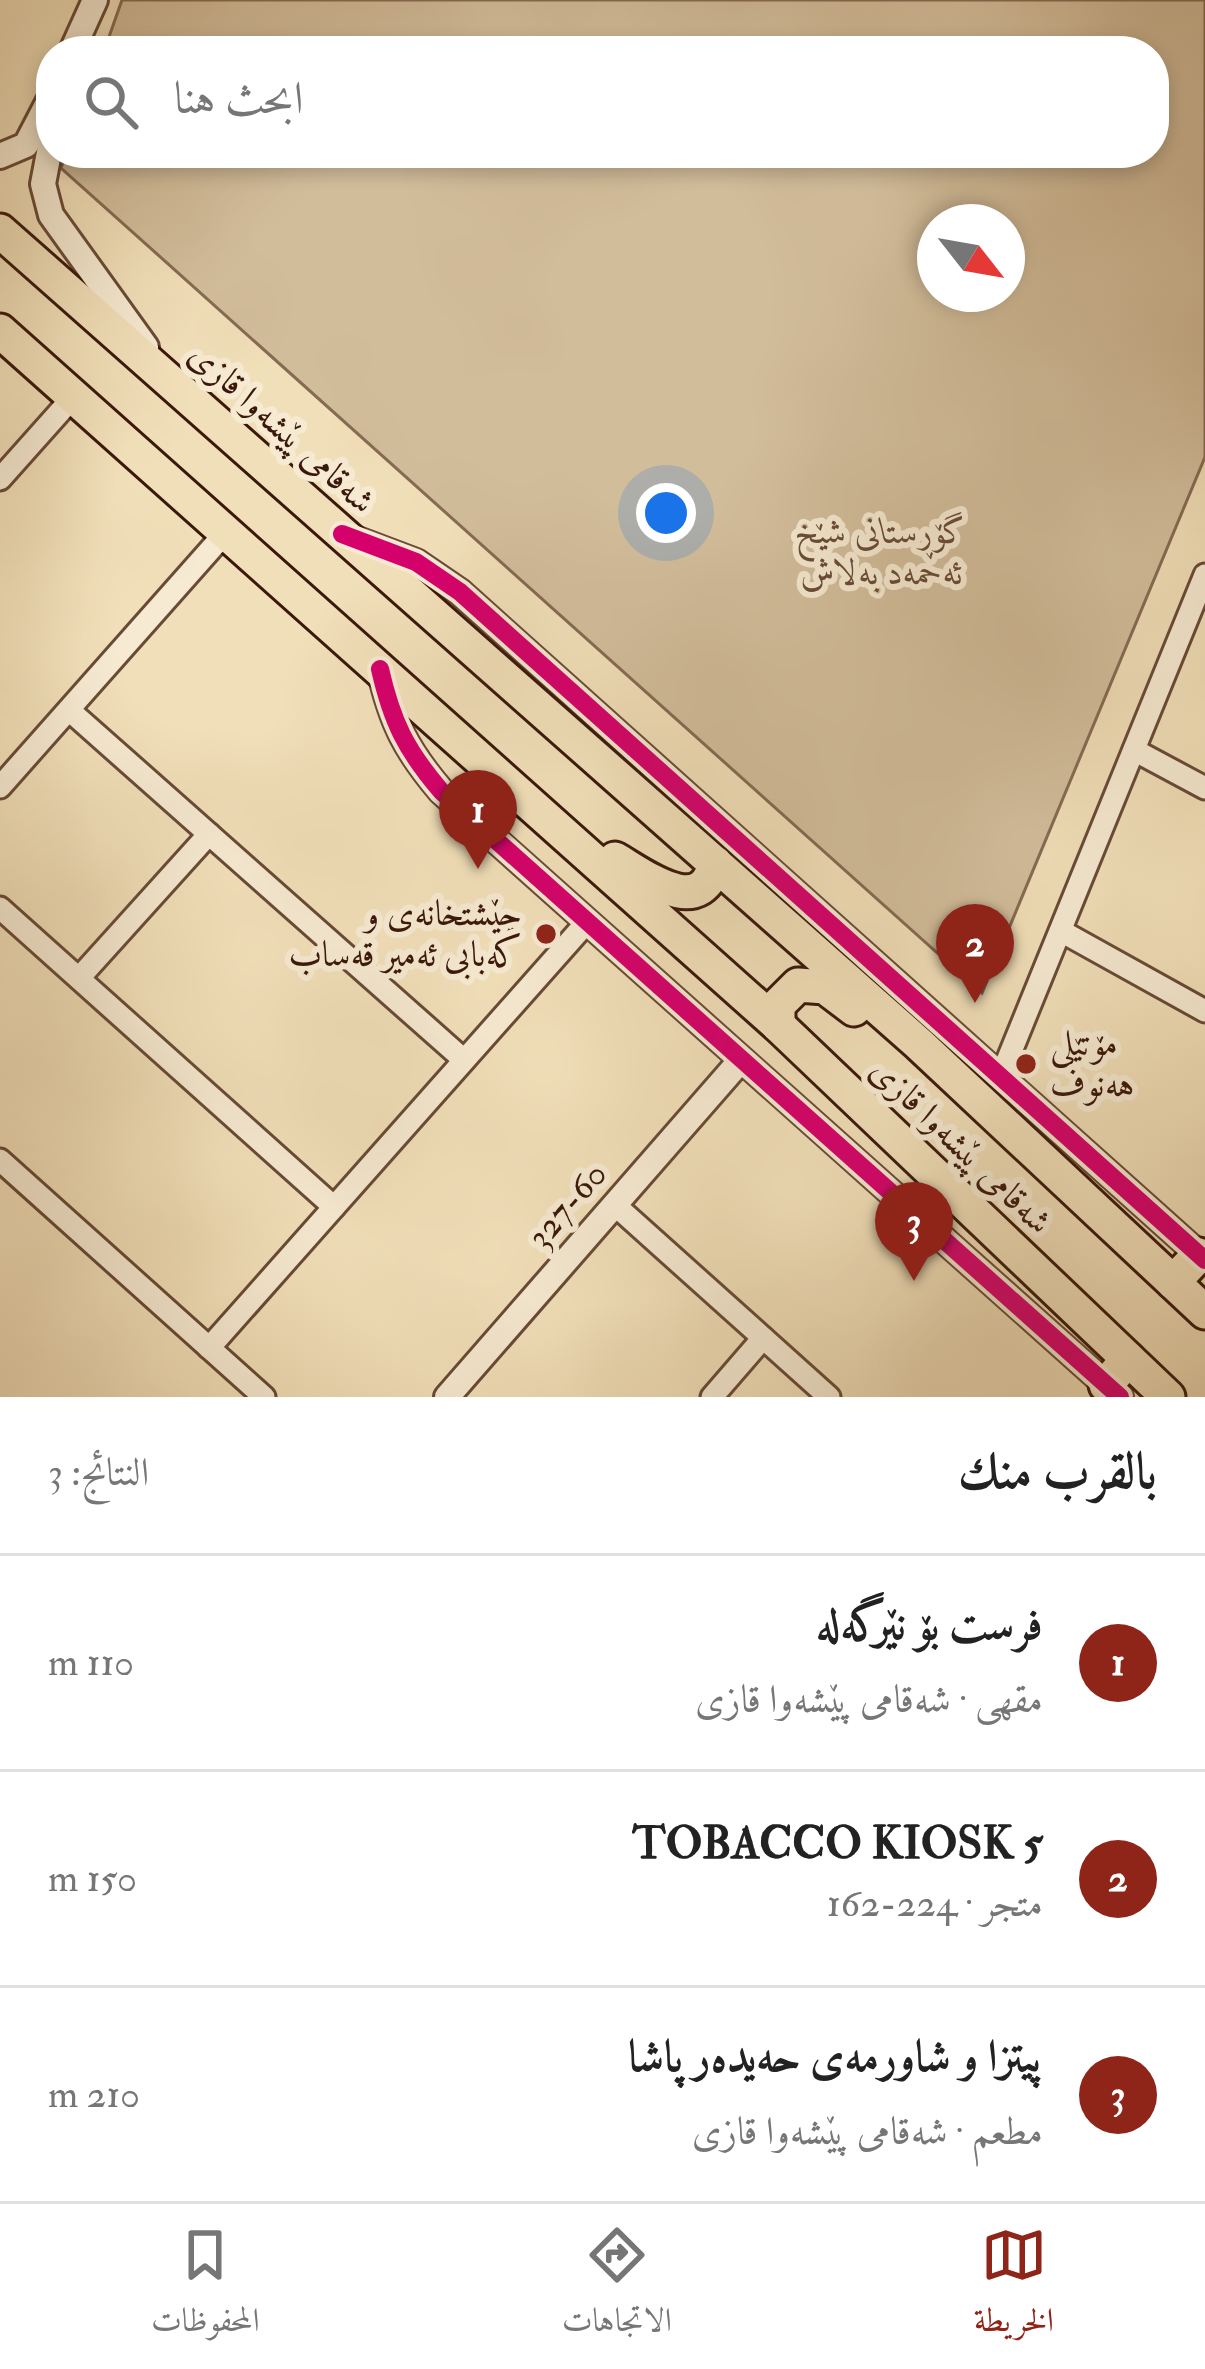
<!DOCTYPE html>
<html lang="ar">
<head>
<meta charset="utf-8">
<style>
	:root { --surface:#fff; --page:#f6f6f6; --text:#222; --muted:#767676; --line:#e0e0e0; --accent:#8f2418 }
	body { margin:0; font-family:"IM FELL Double Pica",Amiri,serif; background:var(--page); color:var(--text); direction:rtl }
	.compass { position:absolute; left:917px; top:204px; width:108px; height:108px; border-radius:50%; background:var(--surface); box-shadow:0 6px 18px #0003; rotate:121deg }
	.you { position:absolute; left:666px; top:513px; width:42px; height:42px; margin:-30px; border:9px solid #fff; border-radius:50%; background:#1a73e8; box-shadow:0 0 0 18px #1a73e833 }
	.badge { display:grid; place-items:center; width:78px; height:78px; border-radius:50%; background:var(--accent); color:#fff; font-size:39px; font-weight:700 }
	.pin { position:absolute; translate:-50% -99px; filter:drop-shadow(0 3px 6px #0008) }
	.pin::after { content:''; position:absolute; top:63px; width:42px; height:36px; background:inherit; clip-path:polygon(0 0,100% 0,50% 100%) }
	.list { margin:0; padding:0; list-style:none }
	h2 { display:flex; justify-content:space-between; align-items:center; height:156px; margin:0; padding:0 48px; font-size:51px }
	h2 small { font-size:39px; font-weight:400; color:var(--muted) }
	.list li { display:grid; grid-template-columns:78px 1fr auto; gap:36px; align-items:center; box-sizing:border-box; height:216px; padding:0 48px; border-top:3px solid var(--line) }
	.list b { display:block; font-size:45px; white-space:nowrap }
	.list p { margin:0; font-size:39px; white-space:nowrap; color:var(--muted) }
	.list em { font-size:39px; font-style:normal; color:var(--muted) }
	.icon { flex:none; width:66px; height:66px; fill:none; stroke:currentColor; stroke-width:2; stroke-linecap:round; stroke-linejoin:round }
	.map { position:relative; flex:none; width:1205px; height:1397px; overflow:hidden; direction:ltr }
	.search { position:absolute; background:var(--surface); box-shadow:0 6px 18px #0003; left:36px; right:36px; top:36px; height:132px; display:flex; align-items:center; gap:30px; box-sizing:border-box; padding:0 42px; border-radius:48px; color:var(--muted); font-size:45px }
	.sheet { height:804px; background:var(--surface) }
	nav { display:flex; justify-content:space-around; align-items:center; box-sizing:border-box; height:168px; border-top:3px solid var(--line); background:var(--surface); font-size:33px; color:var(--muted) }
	nav a { display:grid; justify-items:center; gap:6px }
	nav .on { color:var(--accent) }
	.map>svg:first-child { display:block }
	.green { fill:#d2bd9b; stroke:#866a53; stroke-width:3; fill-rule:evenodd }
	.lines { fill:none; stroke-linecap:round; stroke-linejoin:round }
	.minor-casing { stroke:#684a36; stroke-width:27 }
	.tertiary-casing { stroke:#684a36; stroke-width:30 }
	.trunk-casing { stroke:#3a180b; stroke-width:39 }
	.minor { stroke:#f6ead2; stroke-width:21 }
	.tertiary { stroke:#f6ead2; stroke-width:24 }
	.trunk { stroke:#f1dfb9; stroke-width:33 }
	.cycleway-casing { stroke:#f6ead2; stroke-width:26 }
	.cycleway { stroke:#d6006c; stroke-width:18 }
	.poi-dot { fill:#8f2418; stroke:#f6ead2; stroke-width:4.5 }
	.labels { text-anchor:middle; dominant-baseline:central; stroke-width:12; stroke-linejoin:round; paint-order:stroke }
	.street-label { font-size:36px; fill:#3a180b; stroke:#f6ead2 }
	.park-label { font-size:36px; font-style:italic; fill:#684a36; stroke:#f6ead2 }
	.poi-label { font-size:36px; fill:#3a180b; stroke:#f6ead2; text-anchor:end }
</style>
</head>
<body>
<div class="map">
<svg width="1205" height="1397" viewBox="0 0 1205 1397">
	<rect width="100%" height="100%" fill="#f1dfb9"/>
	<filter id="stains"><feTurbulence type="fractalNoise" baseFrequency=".00167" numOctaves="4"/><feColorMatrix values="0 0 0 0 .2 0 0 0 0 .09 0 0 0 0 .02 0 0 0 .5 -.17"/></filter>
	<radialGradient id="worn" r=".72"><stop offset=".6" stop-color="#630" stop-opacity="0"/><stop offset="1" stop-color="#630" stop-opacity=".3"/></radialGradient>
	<path class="green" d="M 122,0 L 1205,0 L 1205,457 L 982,993 L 61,168 L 67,153 L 1154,153 L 1154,51 L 104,51 ZM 935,222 L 1007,222 L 1007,294 L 935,294 Z"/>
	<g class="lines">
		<defs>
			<g id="minor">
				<path d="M 0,479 L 74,396"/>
				<path d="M 69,710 L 464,1060"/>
				<path d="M 1134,750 L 1205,788"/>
				<path d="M 0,787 L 226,532"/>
				<path d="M 0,908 L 334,1207"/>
				<path d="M 1061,931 L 1205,1011"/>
				<path d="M 79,978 L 209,834"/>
				<path d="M 1001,1076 L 1205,575"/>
				<path d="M 0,1160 L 264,1397"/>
				<path d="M 615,1205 L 829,1397"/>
				<path d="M 209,1348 L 587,922"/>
				<path d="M 712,1397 L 763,1338"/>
			</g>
			<g id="tertiary">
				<path d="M 72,51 L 95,0"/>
				<path d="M 51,142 L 43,184 L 51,215 L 146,347"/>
				<path d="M 0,156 L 26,145 L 51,97"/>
				<path d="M 355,539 L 416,562 L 460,592 L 1205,1260"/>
				<path d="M 380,669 C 392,722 406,750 441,791 L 1120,1397"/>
				<path d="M 447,1397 L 741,1060"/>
			</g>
			<g id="trunk">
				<path d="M 0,231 L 919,1044 L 1205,1312"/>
				<path d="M 0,331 L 778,1025 L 1168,1397"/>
				<path d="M 615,859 C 644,876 702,921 715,863"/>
				<path d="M 778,1025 L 778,1005 L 798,985 L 825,987 L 854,1009"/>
				<path d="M 1173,1282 L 1199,1255"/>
				<path d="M 1106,1385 L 1128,1359"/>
			</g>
		</defs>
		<use href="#minor" class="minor-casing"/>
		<use href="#tertiary" class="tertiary-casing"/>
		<use href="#trunk" class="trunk-casing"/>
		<use href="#minor" class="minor"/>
		<use href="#tertiary" class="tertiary"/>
		<use href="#trunk" class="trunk"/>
		<defs>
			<g id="cycleway">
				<path d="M 342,534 L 416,562 L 460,592 L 1205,1260"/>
				<path d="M 380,669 C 392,722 406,750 441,791 L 1120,1397"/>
			</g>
		</defs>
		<use href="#cycleway" class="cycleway-casing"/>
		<use href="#cycleway" class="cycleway"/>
	</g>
	<g class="poi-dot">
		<circle cx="546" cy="934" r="12"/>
		<circle cx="1026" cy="1064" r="12"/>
	</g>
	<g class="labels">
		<g class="street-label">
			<text transform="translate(282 428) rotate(42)">شەقامی پێشەوا قازی</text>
			<text transform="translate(961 1146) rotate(44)">شەقامی پێشەوا قازی</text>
			<text transform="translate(567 1205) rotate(-49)">327-60</text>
		</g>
		<g class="park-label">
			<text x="882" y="531">گۆڕستانی شێخ<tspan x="882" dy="41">ئەحمەد بەلاش</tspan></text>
		</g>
		<g class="poi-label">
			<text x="522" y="913">چێشتخانەی و<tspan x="522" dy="41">کەبابی ئەمیر قەساب</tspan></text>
			<text x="1050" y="1043" text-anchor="start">مۆتێلی<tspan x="1050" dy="41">هەنوف</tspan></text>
		</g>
	</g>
	<rect width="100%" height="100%" filter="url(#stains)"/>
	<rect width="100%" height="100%" fill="url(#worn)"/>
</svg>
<svg class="compass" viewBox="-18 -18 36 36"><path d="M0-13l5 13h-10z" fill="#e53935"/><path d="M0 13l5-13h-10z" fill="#767676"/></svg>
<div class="you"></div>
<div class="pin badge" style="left:478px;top:869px">1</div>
<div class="pin badge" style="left:975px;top:1003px">2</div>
<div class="pin badge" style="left:914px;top:1281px">3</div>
<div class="search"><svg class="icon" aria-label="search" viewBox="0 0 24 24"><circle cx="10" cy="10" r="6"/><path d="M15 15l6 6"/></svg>ابحث هنا</div>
</div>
<section class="sheet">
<h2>بالقرب منك<small>النتائج: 3</small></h2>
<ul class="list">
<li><span class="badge">1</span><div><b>فرست بۆ نێرگەلە</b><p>مقهى · شەقامی پێشەوا قازی</p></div><em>110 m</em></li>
<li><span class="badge">2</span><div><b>TOBACCO KIOSK 5</b><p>متجر · 224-162</p></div><em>150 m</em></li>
<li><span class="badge">3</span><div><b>پیتزا و شاورمەی حەیدەر پاشا</b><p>مطعم · شەقامی پێشەوا قازی</p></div><em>210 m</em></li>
</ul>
</section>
<nav>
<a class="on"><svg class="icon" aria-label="map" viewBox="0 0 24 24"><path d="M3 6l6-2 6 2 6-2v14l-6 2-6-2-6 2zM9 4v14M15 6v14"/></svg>الخريطة</a>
<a><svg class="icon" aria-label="directions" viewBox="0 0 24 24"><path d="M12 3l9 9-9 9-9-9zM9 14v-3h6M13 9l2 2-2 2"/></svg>الاتجاهات</a>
<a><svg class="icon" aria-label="saved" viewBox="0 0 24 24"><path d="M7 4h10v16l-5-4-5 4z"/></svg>المحفوظات</a>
</nav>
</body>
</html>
